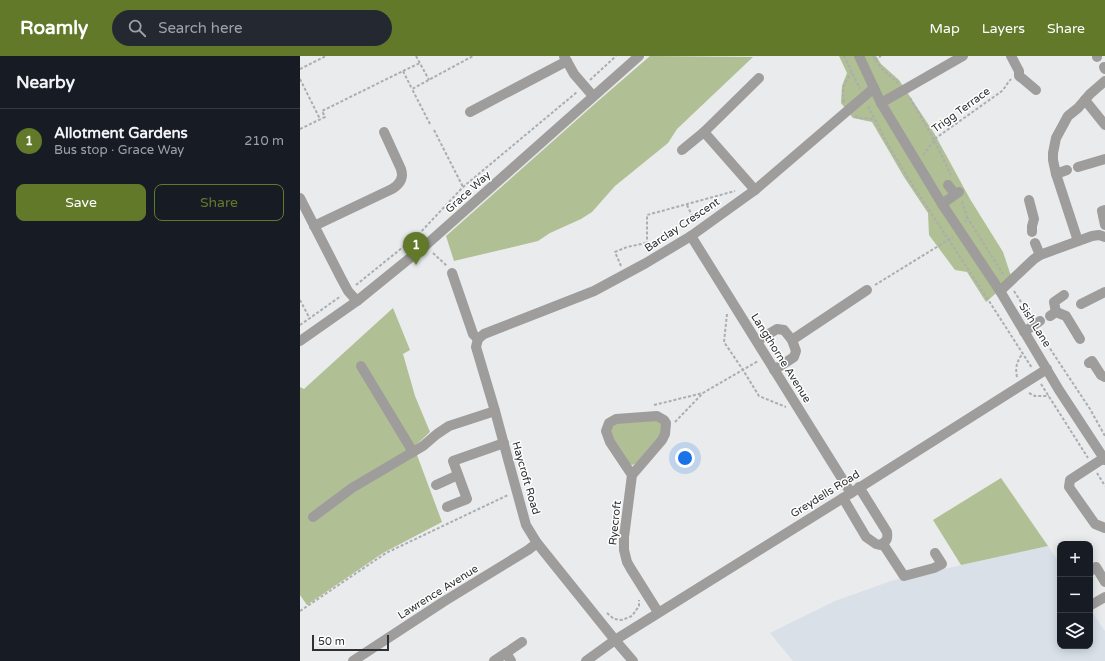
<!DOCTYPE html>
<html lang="en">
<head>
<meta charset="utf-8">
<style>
	:root { --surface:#171b24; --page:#242831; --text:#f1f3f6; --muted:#9ea1a6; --line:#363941; --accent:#62792a }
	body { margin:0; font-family:"Varela Round",sans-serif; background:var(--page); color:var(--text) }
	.controls { position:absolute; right:12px; bottom:12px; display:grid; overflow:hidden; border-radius:8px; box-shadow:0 2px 10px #0003 }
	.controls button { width:36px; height:36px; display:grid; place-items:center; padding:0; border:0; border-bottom:1px solid var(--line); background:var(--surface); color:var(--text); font:20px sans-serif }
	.scale { position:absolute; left:12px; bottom:10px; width:77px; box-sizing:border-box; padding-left:4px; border:2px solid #2f3031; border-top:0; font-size:11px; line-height:14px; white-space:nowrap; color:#2f3031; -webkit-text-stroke:3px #fff; paint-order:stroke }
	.you { position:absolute; left:385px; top:402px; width:14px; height:14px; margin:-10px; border:3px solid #fff; border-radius:50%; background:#1a73e8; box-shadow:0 0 0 6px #1a73e833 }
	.badge { display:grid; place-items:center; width:26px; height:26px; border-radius:50%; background:var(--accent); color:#fff; font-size:13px; font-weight:700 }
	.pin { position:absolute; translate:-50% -33px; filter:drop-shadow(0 1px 2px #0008) }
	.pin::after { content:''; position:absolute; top:21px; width:14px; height:12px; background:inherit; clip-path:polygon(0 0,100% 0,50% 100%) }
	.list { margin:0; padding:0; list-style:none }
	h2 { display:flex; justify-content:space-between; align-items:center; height:52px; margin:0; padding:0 16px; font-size:17px }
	h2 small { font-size:13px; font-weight:400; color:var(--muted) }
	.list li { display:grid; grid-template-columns:26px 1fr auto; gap:12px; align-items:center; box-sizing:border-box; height:64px; padding:0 16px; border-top:1px solid var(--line) }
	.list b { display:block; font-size:15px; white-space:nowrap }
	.list p { margin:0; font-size:13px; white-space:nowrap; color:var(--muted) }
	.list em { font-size:13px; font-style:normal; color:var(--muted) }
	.actions { display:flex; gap:8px; padding:12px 16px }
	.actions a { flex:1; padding:9px 0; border:1px solid var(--accent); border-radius:8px; text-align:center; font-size:14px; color:var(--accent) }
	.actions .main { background:var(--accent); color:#fff }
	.icon { flex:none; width:22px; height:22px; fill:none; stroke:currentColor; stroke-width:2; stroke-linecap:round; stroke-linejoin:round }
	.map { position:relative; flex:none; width:805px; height:605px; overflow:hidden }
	header { display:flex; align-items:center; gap:24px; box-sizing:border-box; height:56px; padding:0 20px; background:var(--accent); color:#fff }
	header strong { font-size:19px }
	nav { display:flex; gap:22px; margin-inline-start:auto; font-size:14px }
	.search { width:280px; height:36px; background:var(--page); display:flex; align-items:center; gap:10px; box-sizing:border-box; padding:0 14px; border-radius:22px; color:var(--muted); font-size:15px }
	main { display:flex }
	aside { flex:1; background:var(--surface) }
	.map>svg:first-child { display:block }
	.built { fill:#d9e0e8 }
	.green { fill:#b0bf94 }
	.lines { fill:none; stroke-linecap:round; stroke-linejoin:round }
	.path { stroke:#acadaf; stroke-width:2; stroke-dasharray:3 2; stroke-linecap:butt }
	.minor { stroke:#9e9d9c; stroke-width:10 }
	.labels { text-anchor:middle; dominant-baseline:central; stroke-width:3; stroke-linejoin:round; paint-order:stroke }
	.street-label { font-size:11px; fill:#2f3031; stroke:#fff }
</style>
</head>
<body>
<header>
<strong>Roamly</strong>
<div class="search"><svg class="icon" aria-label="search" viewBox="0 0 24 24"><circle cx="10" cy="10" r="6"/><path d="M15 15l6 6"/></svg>Search here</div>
<nav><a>Map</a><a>Layers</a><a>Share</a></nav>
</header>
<main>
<aside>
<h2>Nearby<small></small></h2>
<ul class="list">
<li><span class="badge">1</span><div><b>Allotment Gardens</b><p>Bus stop · Grace Way</p></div><em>210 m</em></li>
</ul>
<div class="actions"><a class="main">Save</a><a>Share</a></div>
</aside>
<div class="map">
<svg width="805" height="605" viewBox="0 0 805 605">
	<rect width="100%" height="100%" fill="#e9ebed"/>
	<path class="built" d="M 748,490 L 760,508 L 760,590 L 790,590 L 790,553 L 805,575 L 805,605 L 493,605 L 470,577 L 535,545 L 594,524 Z"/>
	<g class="green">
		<path d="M 350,0 L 453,1 L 377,73 L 368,87 L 315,130 L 292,156 L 281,163 L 250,177 L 238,185 L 154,205 L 146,180 L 298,45 Z"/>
		<path d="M 539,0 L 576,0 L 581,8 L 599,24 L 634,77 L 670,143 L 703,196 L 712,223 L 686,246 L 667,216 L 655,214 L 629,179 L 628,157 L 604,121 L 572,66 L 553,62 L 541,47 L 542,30 L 547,17 Z"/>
		<path d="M 93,252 L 110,294 L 103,298 L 115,340 L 130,376 L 114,391 L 142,466 L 83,497 L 7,549 L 0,539 L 0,331 L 4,333 Z"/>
		<path d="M 354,363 L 362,368 L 361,378 L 335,408 L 332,409 L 330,408 L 310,379 L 311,372 L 317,367 Z"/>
		<path d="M 701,422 L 748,490 L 661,509 L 633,464 Z"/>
	</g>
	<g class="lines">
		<g class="path">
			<path d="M 116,0 L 129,24"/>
			<path d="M 544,0 L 560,33"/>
			<path d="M 573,0 L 581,12 L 598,27"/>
			<path d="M 575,4 L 581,0"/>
			<path d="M 0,13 L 26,0"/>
			<path d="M 103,15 L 120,7"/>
			<path d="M 0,23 L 20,63"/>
			<path d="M 290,24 L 316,0"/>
			<path d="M 610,42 L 634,84 L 651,119"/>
			<path d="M 544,46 C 542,33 543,27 552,17"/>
			<path d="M 568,50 L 587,87 L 608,122 L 689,245 L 732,312"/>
			<path d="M 555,60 L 561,62 L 574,63"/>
			<path d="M 130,68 L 112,33 L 173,0"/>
			<path d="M 0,73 L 25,61 L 22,55 L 103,15 L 112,33"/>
			<path d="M 134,74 L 163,131"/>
			<path d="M 623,99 L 636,82 L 702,35 L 706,30 L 707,28 L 711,23"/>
			<path d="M 662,145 L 667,161 L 665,166"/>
			<path d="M 387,149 L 395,166"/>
			<path d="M 667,161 L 703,218"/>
			<path d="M 350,193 L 347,186 L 347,159 L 435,135"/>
			<path d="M 133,197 L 147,210"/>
			<path d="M 321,210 L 315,196 L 327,191 L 346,187"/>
			<path d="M 56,229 L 118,179 L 163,131 L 277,36"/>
			<path d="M 575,229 L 653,181"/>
			<path d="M 714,235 L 730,260"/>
			<path d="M 0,244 L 10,263"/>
			<path d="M 427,258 L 424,286 L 443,314 L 459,340 L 486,351"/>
			<path d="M 0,269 L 41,240"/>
			<path d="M 739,276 L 790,353 L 805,380"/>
			<path d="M 717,321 C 715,311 717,305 723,297"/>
			<path d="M 741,328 L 788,402"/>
			<path d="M 729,337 L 735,340 L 749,340"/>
			<path d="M 354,349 L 403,337 L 458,305"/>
			<path d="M 375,366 L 402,338"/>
			<path d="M 797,417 L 805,430"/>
			<path d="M 0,555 L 86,497 L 208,439"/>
			<path d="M 307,557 L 314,563 L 322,564 L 332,560 L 339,550 L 339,544"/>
		</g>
		<g class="minor">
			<path d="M 264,0 L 274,18 L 293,40"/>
			<path d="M 559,0 L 581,47 L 642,148 L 700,235 L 759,334 L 805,404"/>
			<path d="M 711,0 L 719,15 L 719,20 L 723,23 L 736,34"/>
			<path d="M 797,0 L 797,1"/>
			<path d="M 804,11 L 805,13"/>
			<path d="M 785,44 L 805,69"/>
			<path d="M 581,47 L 663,0"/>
			<path d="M 170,56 L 267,5"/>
			<path d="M 404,76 L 455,134"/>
			<path d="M 382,94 L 404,76 L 459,22"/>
			<path d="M 778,111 L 805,103"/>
			<path d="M 756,118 L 767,114"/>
			<path d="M 648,129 L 655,138"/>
			<path d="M 0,142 L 41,222 L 48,235 L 57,245"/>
			<path d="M 729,144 L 734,163 L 732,170 L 732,176"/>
			<path d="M 642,148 L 659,136"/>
			<path d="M 805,154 L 802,155 L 805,169"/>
			<path d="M 14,170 L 92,133 C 100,128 104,122 101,113 L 84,76"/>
			<path d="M 391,180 L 551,437"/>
			<path d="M 778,185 L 756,118 L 753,104 L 753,97 L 756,82 L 768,60 L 778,52 L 790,38 L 805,25"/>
			<path d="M 735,187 L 740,199"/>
			<path d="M 152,217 L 173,278 L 178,283"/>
			<path d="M 700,235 L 734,203 L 740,199 L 792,180 L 799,179 L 805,181"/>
			<path d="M 781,248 L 805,236"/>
			<path d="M 756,256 L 754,246 L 764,239"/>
			<path d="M 750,260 L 756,256 L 766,260 L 780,283"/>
			<path d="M 724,276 L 740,265"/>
			<path d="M 178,283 L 184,278 L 294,235 L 346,207 L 391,180 L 455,134 L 574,32"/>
			<path d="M 178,283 L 176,291 L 195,355 L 212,418 L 226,469 L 237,487 L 315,584 L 333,605"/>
			<path d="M 0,285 L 57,245 L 126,189 L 339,0"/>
			<path d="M 457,285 L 477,273 L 484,274 L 492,284"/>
			<path d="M 789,307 L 792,305 L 801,319 L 805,321"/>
			<path d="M 61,310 L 113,396"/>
			<path d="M 474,314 L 494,301 L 496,295 L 492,284 L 567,234"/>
			<path d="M 804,402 L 770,424 L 769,431 L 795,468 L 805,472"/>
			<path d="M 332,419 L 362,384 L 365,378 L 366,367 L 364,364 L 357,360 L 316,363 L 309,367 L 306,375 L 310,386 L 332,419 L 324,481 L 324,494 L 327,506 L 331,513 L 358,556"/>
			<path d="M 136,429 L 158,419"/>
			<path d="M 543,442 L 566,481 L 576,488 L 580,489 C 587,485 588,483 587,476 L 559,431"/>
			<path d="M 147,451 L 167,443 L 153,405 L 204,387"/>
			<path d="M 13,461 L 52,432 L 123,390 L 137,378 L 149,370 L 195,355"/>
			<path d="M 583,488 L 604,520 L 634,512 L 642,508 L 635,497"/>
			<path d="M 790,515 L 796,511 L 805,526"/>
			<path d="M 791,549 L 805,541"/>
			<path d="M 53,605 L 143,546 L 228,494 L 237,487"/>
			<path d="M 194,605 L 206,597"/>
			<path d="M 211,605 L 206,597 L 222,586"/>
			<path d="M 286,605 L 315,584 L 551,437 L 747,313"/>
		</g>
	</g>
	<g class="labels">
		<g class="street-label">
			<text transform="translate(661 54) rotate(-36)">Trigg Terrace</text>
			<text transform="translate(168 136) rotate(-42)">Grace Way</text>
			<text transform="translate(382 169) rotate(-34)">Barclay Crescent</text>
			<text transform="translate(735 269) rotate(58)">Sish Lane</text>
			<text transform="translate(481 302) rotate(58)">Langthorne Avenue</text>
			<text transform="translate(226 422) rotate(74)">Haycroft Road</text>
			<text transform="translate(525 438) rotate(-32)">Greydells Road</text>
			<text transform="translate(315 467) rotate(-84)">Ryecroft</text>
			<text transform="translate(138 536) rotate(-32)">Lawrence Avenue</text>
		</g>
	</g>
</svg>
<div class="controls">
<button>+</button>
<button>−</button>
<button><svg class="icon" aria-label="layers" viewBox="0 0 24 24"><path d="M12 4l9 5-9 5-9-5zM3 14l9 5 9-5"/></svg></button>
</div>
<div class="scale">50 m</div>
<div class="you"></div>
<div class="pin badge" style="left:116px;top:209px">1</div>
</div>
</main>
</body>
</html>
